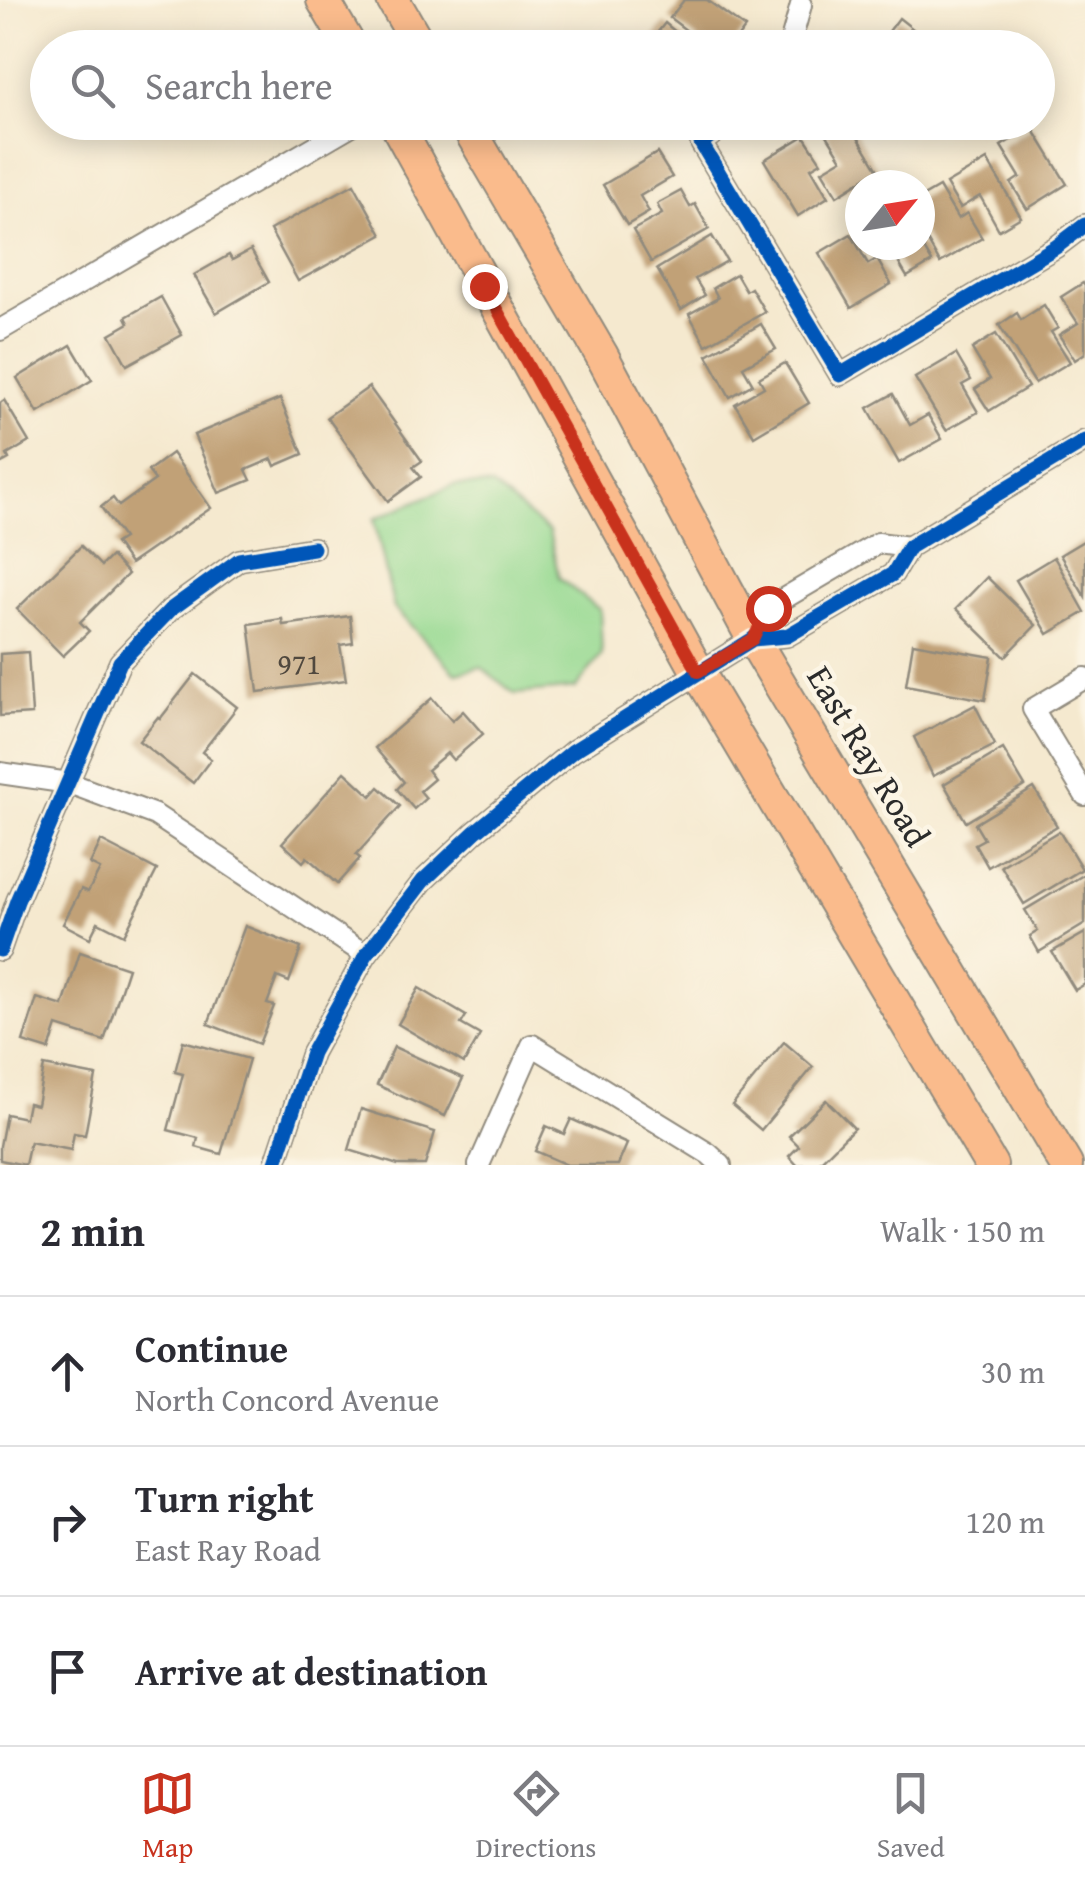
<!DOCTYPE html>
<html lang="en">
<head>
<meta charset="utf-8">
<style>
	:root { --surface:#fff; --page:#f7f7f7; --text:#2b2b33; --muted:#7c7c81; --line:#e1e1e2; --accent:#c8321e }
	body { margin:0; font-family:"Gentium Book Plus",serif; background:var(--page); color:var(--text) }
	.compass { position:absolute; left:845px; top:170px; width:90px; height:90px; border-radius:50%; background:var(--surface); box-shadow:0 5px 25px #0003; rotate:60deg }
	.stop { position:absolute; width:30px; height:30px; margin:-22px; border:8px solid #c8321e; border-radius:50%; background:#fff }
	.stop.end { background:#c8321e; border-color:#fff; box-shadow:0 2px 10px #0008 }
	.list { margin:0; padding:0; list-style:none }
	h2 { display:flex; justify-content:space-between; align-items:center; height:130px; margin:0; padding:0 40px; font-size:42px }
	h2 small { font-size:32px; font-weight:400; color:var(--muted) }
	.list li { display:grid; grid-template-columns:65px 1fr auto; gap:30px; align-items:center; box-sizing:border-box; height:150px; padding:0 40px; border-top:2px solid var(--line) }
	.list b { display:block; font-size:38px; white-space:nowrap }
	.list p { margin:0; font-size:32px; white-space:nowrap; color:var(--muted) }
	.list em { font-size:32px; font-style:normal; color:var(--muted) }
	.icon { flex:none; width:55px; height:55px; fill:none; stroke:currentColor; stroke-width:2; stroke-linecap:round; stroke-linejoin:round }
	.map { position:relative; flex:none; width:1085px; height:1165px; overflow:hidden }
	.search { position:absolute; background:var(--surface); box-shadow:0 5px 25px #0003; left:30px; right:30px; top:30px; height:110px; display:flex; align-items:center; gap:25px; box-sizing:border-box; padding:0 35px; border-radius:55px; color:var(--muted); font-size:38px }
	.sheet { height:580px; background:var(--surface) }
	nav { display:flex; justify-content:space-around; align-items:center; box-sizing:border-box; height:140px; border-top:2px solid var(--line); background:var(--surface); font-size:28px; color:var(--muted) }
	nav a { display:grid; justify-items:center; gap:5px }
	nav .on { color:var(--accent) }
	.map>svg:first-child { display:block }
	.green { fill:#96d991; stroke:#60825e; stroke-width:2.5 }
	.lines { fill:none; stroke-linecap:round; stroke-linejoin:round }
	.stream { stroke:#5db2d9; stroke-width:8 }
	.building { fill:#c1a177 }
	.street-casing { stroke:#908a7d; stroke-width:24 }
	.primary-casing { stroke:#908a7d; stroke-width:36 }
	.street { stroke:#fff; stroke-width:20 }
	.primary { stroke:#fabb8c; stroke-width:32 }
	.cycleway-casing { stroke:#fcf5e5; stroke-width:21 }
	.cycleway { stroke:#0057b8; stroke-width:15 }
	.route { stroke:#c8321e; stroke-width:12 }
	.labels { text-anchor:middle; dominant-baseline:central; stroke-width:9; stroke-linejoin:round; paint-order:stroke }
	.number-label { font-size:30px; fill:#50483e }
	.street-label { font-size:35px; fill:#2b2b2b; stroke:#fcf5e5 }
</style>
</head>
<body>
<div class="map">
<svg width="1085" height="1165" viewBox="0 0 1085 1165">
	<rect width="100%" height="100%" fill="#fcf5e5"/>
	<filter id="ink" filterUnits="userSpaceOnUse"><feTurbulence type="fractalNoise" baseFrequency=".01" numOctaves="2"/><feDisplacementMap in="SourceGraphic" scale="20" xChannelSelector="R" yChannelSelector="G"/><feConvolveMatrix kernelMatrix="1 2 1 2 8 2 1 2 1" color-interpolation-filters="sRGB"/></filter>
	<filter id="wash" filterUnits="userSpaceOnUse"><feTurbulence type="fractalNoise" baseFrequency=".0048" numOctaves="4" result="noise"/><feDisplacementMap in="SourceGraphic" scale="40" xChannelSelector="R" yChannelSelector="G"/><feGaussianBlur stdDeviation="2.25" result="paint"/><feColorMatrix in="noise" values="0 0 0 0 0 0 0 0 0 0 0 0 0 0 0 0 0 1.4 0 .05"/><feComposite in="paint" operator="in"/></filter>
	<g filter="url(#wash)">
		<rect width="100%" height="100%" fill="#f5e9cf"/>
		<path class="green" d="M 454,485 L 492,486 L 549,532 L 559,578 L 600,610 L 602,654 L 576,688 L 515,694 L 481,667 L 456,673 L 394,608 L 374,519 Z"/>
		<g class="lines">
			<path class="stream" d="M 487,130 L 499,122"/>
		</g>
		<g id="blocks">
			<g class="building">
				<path d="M 684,0 L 707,0 L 745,28 L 730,48 L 693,48 L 699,40 L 670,18 Z"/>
				<path d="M 899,18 L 937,48 L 896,48 L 884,38 Z"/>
				<path d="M 665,23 L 685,40 L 679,48 L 645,48 Z"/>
				<path d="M 841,122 L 849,122 L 878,170 L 837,196 L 822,171 L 842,159 L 825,132 Z"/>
				<path d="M 1032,127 L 1067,184 L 1027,209 L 1011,183 L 1020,177 L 1001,146 Z"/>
				<path d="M 804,136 L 821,162 L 811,168 L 828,197 L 798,216 L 764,160 Z"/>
				<path d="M 657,153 L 672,177 L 640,196 L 649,212 L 627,225 L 603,185 Z"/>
				<path d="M 987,160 L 1021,217 L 999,230 L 980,196 L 960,208 L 946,184 Z"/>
				<path d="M 354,184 L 382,235 L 298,281 L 270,230 Z"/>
				<path d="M 939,187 L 958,219 L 967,213 L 982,238 L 940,263 L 920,228 L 920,198 Z"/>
				<path d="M 681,191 L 690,207 L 695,204 L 709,229 L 651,262 L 633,230 L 662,214 L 657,204 Z"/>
				<path d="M 851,234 L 868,264 L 877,259 L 891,284 L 851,308 L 819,253 Z"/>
				<path d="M 712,236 L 727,261 L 695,279 L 705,295 L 681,310 L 657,269 Z"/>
				<path d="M 888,245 L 922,245 L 932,262 L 907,277 Z"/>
				<path d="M 251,250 L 269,282 L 216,313 L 194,275 L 229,255 L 232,260 Z"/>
				<path d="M 736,274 L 746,291 L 751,288 L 765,312 L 706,345 L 689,314 L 718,298 L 713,288 Z"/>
				<path d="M 1083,283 L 1085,286 L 1085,353 L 1075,360 L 1059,335 L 1078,323 L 1061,297 Z"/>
				<path d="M 161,297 L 182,335 L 127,365 L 110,334 L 129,323 L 126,317 Z"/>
				<path d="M 1044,305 L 1058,328 L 1051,332 L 1070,362 L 1035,383 L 999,325 L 1017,313 L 1021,320 Z"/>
				<path d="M 761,324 L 776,349 L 743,367 L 753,384 L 730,397 L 707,355 Z"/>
				<path d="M 996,334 L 1028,387 L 989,411 L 975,389 L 990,379 L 972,349 Z"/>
				<path d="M 71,345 L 92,380 L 38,413 L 17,378 Z"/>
				<path d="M 956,354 L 971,380 L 962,385 L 978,412 L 946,430 L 915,378 Z"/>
				<path d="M 785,363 L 809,403 L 754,436 L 735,404 L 764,387 L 759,378 Z"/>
				<path d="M 369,387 L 422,461 L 413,467 L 421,477 L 388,501 L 327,417 Z"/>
				<path d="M 893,394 L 910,425 L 928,415 L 942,439 L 899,463 L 868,408 Z"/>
				<path d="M 280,399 L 303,454 L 275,466 L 272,459 L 246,470 L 251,480 L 219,493 L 194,435 Z"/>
				<path d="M 4,400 L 29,442 L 7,455 L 9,459 L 0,464 L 0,403 Z"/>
				<path d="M 172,453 L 211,508 L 130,564 L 115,543 L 123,538 L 101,507 L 113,498 L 119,506 L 155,480 L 148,471 Z"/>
				<path d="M 1085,540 L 1085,597 L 1060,555 Z"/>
				<path d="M 81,546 L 101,566 L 111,556 L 128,574 L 80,622 L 89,631 L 63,656 L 17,609 Z"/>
				<path d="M 1054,557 L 1085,612 L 1048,634 L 1016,580 Z"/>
				<path d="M 987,577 L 1036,625 L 1005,657 L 956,609 Z"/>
				<path d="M 350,616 L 353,643 L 340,645 L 346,680 L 258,692 L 249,624 L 282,619 L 283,625 Z"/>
				<path d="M 913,643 L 992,657 L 985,700 L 906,685 Z"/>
				<path d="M 28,652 L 32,714 L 0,716 L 0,654 Z"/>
				<path d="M 195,674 L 237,707 L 202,752 L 211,759 L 193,783 L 139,741 L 158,717 L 160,719 Z"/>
				<path d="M 432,698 L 452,721 L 463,711 L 483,734 L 453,760 L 447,753 L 427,770 L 434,779 L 420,791 L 426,798 L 414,809 L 397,789 L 404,782 L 375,748 Z"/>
				<path d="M 975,705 L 995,745 L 933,776 L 914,737 Z"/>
				<path d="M 1003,749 L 1025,786 L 966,822 L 944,784 Z"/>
				<path d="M 345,772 L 371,796 L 379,787 L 400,806 L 356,855 L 360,858 L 337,884 L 307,857 L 303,862 L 282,843 Z"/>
				<path d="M 1034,788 L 1057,826 L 988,867 L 975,844 L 984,839 L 975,824 Z"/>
				<path d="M 1059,831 L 1082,869 L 1024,904 L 1001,866 Z"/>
				<path d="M 101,841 L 157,870 L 124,935 L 98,922 L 90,938 L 63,924 L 81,889 L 88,892 L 100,869 L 90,864 Z"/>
				<path d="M 1085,874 L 1085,924 L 1039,952 L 1030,936 L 1038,931 L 1025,910 Z"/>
				<path d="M 245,926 L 301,948 L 289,982 L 277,977 L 267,1004 L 274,1006 L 259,1044 L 208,1024 Z"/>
				<path d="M 1085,933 L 1085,984 L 1075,990 L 1052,952 Z"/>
				<path d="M 80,952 L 128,968 L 104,1041 L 57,1026 L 49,1050 L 23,1042 L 37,998 L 63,1006 Z"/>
				<path d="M 419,988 L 466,1016 L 461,1024 L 480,1035 L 464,1063 L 398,1024 Z"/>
				<path d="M 183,1041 L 249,1059 L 221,1154 L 196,1147 L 198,1138 L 168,1130 L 183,1074 L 175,1072 Z"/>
				<path d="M 784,1042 L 813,1067 L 761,1130 L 732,1105 Z"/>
				<path d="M 394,1047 L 463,1078 L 445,1116 L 377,1085 Z"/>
				<path d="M 44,1066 L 96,1076 L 85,1135 L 74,1133 L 71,1150 L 30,1142 L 25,1165 L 0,1160 L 0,1146 L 6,1114 L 25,1118 L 28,1103 L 37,1105 Z"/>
				<path d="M 826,1100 L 854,1128 L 817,1165 L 797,1165 L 789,1156 L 799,1146 L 789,1136 Z"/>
				<path d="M 361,1109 L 435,1132 L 425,1165 L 398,1165 L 349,1150 Z"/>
				<path d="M 571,1119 L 627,1144 L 618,1165 L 567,1165 L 535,1151 L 546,1126 L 564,1134 Z"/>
			</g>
		</g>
	</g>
	<g filter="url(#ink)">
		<use href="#blocks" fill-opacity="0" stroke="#908a7d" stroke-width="2.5"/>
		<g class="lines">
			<defs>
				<g id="street">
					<path d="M 789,48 L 801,5"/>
					<path d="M 729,122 L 701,143 L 840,375 L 1056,247 L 1085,225"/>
					<path d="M 0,330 L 357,122"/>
					<path d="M 753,639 L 768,609 L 778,602 L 878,543 L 909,547"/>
					<path d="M 1085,678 L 1033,709 L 1085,795"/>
					<path d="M 0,773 L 69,783 L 155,815 L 366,955"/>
					<path d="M 0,950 L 17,901 L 120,662 L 170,610 L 239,560 L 313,548"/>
					<path d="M 275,1165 L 312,1053 L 366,955 L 423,881 L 475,832 L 573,751 L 753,639 L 787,636 L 893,574 L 909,547 L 1085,441"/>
					<path d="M 479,1165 L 532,1045 L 709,1154 L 721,1165"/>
				</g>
				<g id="primary">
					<path d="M 323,0 L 351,48"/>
					<path d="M 393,0 L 421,48"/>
					<path d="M 395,122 L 698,672 L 991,1165"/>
					<path d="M 465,122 L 601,354 L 753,639 L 1066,1165"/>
				</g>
			</defs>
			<use href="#street" class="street-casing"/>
			<use href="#primary" class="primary-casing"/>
			<use href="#street" class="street"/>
			<use href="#primary" class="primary"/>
			<defs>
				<g id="cycleway">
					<path d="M 729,122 L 701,143 L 840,375 L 1056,247 L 1085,225"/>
					<path d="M 0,950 L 17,901 L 120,662 L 170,610 L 239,560 L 313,548"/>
					<path d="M 275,1165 L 312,1053 L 366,955 L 423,881 L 475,832 L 573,751 L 753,639 L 787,636 L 893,574 L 909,547 L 1085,441"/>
				</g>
			</defs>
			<use href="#cycleway" class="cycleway-casing"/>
			<use href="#cycleway" class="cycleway"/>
		</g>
	</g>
	<g class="lines" filter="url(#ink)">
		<path class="route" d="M 484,286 L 698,672 L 753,639 L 768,608"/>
	</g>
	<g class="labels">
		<g class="number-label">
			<text x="299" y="663">971</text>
		</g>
		<g class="street-label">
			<text transform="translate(869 756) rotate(59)">East Ray Road</text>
		</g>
	</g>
</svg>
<svg class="compass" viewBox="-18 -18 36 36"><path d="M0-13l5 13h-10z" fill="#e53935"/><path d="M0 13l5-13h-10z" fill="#7c7c81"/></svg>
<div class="stop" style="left:768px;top:608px"></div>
<div class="stop end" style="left:484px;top:286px"></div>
<div class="search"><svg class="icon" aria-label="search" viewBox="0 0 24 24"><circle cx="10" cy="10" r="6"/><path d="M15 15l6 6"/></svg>Search here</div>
</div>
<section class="sheet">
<h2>2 min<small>Walk · 150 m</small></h2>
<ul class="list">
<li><svg class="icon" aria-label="ahead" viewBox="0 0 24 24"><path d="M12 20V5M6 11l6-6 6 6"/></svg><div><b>Continue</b><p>North Concord Avenue</p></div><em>30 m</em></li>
<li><svg class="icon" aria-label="right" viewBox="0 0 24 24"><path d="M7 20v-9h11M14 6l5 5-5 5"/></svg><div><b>Turn right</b><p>East Ray Road</p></div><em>120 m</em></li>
<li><svg class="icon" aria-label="arrive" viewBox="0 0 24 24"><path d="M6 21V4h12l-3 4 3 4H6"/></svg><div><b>Arrive at destination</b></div></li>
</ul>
</section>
<nav>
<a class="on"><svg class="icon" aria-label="map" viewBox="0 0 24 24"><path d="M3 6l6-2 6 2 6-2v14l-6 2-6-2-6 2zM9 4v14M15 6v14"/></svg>Map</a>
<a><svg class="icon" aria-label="directions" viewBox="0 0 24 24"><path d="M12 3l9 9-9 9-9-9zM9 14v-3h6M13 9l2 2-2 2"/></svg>Directions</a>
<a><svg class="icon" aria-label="saved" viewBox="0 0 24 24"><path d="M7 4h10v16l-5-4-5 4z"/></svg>Saved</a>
</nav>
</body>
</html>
